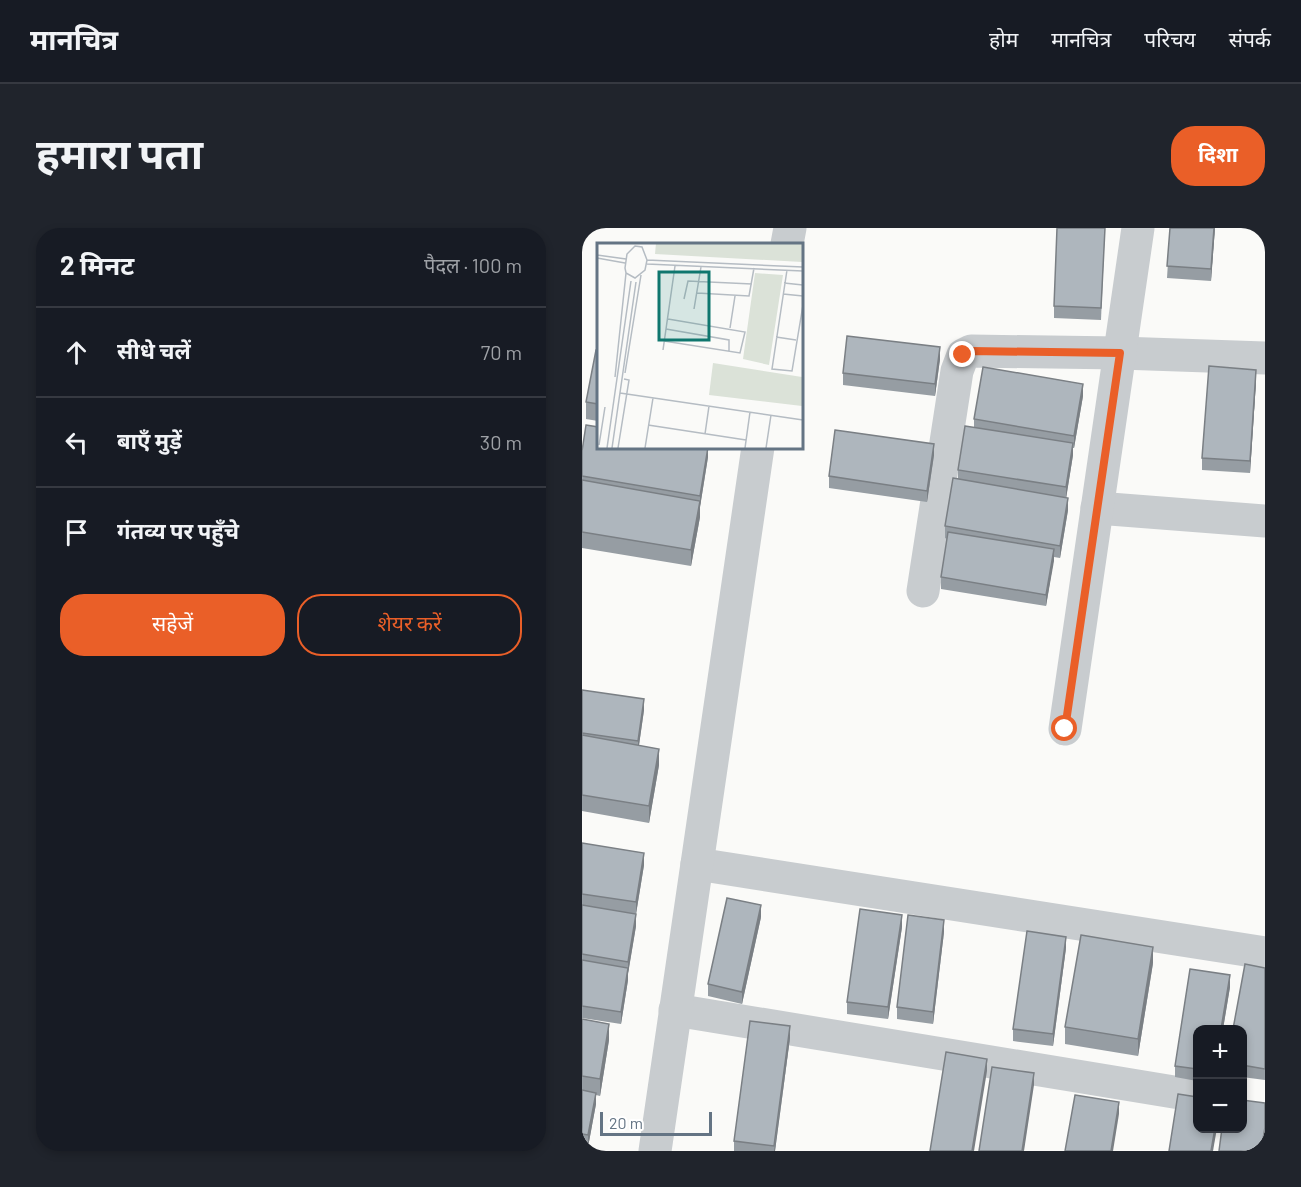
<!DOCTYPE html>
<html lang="hi">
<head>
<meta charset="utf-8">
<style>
	:root { --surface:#171b24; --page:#20242c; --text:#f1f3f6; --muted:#9ea1a6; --line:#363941; --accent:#ea5f28 }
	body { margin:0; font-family:Barlow,"Noto Sans Devanagari",sans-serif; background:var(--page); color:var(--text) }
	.controls { position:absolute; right:18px; bottom:18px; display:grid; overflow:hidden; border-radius:12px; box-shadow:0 3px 9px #0003 }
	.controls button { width:54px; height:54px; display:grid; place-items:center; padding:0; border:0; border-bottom:2px solid var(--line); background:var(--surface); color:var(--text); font:30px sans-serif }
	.scale { position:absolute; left:18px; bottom:15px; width:112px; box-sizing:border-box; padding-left:6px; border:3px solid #647484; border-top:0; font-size:16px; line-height:21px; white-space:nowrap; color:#647484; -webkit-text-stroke:4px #fff; paint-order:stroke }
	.stop { position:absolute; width:18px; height:18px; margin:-14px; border:4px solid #ea5f28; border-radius:50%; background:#fff }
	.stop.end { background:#ea5f28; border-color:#fff; box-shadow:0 2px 6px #0008 }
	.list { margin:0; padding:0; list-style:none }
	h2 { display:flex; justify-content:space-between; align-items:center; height:78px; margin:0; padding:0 24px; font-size:26px }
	h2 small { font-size:20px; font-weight:400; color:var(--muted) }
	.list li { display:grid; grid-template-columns:39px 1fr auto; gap:18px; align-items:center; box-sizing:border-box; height:90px; padding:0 24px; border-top:2px solid var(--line) }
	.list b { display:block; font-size:22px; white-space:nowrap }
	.list em { font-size:20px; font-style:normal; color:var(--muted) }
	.actions { display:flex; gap:12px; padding:18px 24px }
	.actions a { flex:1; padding:14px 0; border:2px solid var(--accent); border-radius:24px; text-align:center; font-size:21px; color:var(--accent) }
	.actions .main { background:var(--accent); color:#fff }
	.icon { flex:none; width:33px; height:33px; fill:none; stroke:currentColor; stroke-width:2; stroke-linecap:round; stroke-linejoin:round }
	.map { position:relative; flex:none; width:683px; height:923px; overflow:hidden; border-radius:24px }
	header { display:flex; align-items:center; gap:36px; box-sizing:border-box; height:84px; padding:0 30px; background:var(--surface); border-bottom:2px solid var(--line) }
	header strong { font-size:28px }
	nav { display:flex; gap:33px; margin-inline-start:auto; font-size:21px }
	.intro { display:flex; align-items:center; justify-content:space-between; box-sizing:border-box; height:144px; padding:0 36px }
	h1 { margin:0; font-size:42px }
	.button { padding:15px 27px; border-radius:24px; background:var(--accent); color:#fff; font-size:21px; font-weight:700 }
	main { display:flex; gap:36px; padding:0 36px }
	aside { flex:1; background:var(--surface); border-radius:24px; box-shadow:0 3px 9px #0003 }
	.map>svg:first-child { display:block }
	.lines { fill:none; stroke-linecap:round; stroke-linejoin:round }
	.street { stroke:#c8cccf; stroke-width:33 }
	.wall { fill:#969da3 }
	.shaded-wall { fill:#7a7f84 }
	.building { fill:#aeb6bd; stroke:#7a7f84; stroke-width:1.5 }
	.route { stroke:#ea5f28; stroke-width:8 }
	.inset-road { fill:none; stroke:#b5bcc3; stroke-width:1.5 }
	.view { fill:#0f766e; fill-opacity:0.15; stroke:#0f766e; stroke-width:3 }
	.inset-edge { fill:none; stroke:#647484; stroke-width:3 }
</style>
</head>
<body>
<header>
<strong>मानचित्र</strong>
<nav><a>होम</a><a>मानचित्र</a><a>परिचय</a><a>संपर्क</a></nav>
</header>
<div class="intro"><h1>हमारा पता</h1><a class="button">दिशा</a></div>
<main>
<aside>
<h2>2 मिनट<small>पैदल · 100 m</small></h2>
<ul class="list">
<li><svg class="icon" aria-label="ahead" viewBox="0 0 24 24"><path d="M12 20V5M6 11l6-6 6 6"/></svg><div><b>सीधे चलें</b></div><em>70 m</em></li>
<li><svg class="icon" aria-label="left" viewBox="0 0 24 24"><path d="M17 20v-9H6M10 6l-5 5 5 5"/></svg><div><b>बाएँ मुड़ें</b></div><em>30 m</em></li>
<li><svg class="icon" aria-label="arrive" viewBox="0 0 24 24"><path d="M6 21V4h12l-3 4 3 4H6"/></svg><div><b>गंतव्य पर पहुँचे</b></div></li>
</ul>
<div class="actions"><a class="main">सहेजें</a><a>शेयर करें</a></div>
</aside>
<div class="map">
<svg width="683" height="923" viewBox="0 0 683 923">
	<rect width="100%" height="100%" fill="#fafaf8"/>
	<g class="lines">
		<g class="street">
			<path d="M 205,16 L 208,0"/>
			<path d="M 515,280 L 683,293"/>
			<path d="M 341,363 L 375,143 L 381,127 L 389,123 L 538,125 L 683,130"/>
			<path d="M 483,501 L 556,0"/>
			<path d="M 115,636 L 683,725"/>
			<path d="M 93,782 L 616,868"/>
			<path d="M 73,923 L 176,219"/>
		</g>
	</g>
	<g class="wall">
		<path d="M 523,0 L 519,92 L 472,90 L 472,78 Z"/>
		<path d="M 588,0 L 633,0 L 629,53 L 585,50 Z"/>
		<path d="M 16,122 L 16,193 L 4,191 L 4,174 Z"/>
		<path d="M 358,131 L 353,168 L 261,157 L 261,145 Z"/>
		<path d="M 674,154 L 668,245 L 620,242 L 620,230 Z"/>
		<path d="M 501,168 L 492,220 L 491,220 L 491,227 L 484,270 L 486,282 L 478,330 L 472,329 L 464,378 L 359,361 L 359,349 L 365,311 L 363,310 L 363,298 L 376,251 L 376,242 L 392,199 L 392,191 Z"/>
		<path d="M 0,223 L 126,229 L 118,279 L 118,289 L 109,338 L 0,320 Z"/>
		<path d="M 352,227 L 345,274 L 247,260 L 247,248 Z"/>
		<path d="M 0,462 L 62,482 L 57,517 L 77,537 L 67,595 L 0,583 Z"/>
		<path d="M 0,615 L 62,637 L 54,686 L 54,698 L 46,745 L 46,752 L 39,796 L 0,790 Z"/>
		<path d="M 179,689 L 160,776 L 126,768 L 126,756 Z"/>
		<path d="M 320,699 L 306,791 L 265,786 L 265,774 Z"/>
		<path d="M 362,704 L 351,796 L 315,791 L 315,779 Z"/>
		<path d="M 484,720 L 471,818 L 431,813 L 431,801 Z"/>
		<path d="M 571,735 L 556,828 L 483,816 L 483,799 Z"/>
		<path d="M 683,740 L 683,852 L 660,849 L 660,801 Z"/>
		<path d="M 608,741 L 648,747 L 648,759 L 641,801 L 615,801 L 615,853 L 593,849 L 593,838 Z"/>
		<path d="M 0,791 L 27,812 L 18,868 L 14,867 L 14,876 L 6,919 L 0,918 Z"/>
		<path d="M 208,810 L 193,923 L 152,923 L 152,913 Z"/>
	</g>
	<g class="shaded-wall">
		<path d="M 632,0 L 633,0 L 629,53 L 629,41 Z"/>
		<path d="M 358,119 L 358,131 L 353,168 L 353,156 Z"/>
		<path d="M 674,142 L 674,154 L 668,245 L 668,233 Z"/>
		<path d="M 501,156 L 501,168 L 492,220 L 492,208 Z"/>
		<path d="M 491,215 L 491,227 L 484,271 L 484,259 Z"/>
		<path d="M 352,216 L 352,227 L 345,274 L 345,263 Z"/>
		<path d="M 126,219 L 126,229 L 118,279 L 118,268 Z"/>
		<path d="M 486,270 L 486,282 L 478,330 L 478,318 Z"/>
		<path d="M 118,273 L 118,289 L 109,338 L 109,322 Z"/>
		<path d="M 472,321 L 472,333 L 464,378 L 464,367 Z"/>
		<path d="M 62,471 L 62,482 L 56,524 L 56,513 Z"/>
		<path d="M 77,521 L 77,537 L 67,595 L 67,578 Z"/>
		<path d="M 62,625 L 62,637 L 54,686 L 54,674 Z"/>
		<path d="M 179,677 L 179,689 L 160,776 L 160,764 Z"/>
		<path d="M 54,686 L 54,698 L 46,746 L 46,734 Z"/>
		<path d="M 320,687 L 320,699 L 306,791 L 306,779 Z"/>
		<path d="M 362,692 L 362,704 L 351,796 L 351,784 Z"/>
		<path d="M 484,709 L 484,720 L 471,818 L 471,806 Z"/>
		<path d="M 571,719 L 571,735 L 556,828 L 556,811 Z"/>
		<path d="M 46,740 L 46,752 L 39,796 L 39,784 Z"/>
		<path d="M 648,747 L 648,759 L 641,801 L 639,801 Z"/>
		<path d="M 27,796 L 27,812 L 18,868 L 18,851 Z"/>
		<path d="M 208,798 L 208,810 L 193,923 L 192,923 Z"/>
		<path d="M 405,831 L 405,843 L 392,923 L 390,923 Z"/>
		<path d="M 452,845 L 452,857 L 442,923 L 440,923 Z"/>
		<path d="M 14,865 L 14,876 L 6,919 L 6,907 Z"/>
		<path d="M 537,874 L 537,886 L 531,923 L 529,923 Z"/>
		<path d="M 683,899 L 683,911 L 681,923 L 679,923 Z"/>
		<path d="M 633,900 L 635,900 L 631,923 L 629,923 Z"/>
	</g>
	<g class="building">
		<path d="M 475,0 L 523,0 L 519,80 L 472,78 Z"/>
		<path d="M 588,0 L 632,0 L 629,41 L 585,38 Z"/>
		<path d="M 265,108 L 358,119 L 353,156 L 261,145 Z"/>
		<path d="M 14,122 L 16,122 L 16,176 L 4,174 Z"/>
		<path d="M 627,138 L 674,142 L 668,233 L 620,230 Z"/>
		<path d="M 401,139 L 501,156 L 492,208 L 392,191 Z"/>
		<path d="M 4,197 L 16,199 L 16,219 L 126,219 L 118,268 L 0,248 L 0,223 Z"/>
		<path d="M 383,198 L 491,215 L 484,259 L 376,242 Z"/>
		<path d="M 253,202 L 352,216 L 345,263 L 247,248 Z"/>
		<path d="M 371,250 L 486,270 L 478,318 L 363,298 Z"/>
		<path d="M 0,252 L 118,273 L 109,322 L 0,304 Z"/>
		<path d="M 366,304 L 472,321 L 464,367 L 359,349 Z"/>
		<path d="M 0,462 L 62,471 L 56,513 L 0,505 Z"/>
		<path d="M 0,507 L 77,521 L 67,578 L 0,567 Z"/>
		<path d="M 0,615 L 62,625 L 54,674 L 0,666 Z"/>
		<path d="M 145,670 L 179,677 L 160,764 L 126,756 Z"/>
		<path d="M 0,677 L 54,686 L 46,734 L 0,726 Z"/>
		<path d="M 278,681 L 320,687 L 306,779 L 265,774 Z"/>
		<path d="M 326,687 L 362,692 L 351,784 L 315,779 Z"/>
		<path d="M 445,703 L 484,709 L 471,806 L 431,801 Z"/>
		<path d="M 499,707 L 571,719 L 556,811 L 483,799 Z"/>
		<path d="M 0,732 L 46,740 L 39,784 L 0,778 Z"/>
		<path d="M 663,736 L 683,740 L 683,841 L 660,837 L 660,801 L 651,801 Z"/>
		<path d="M 608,741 L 648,747 L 639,801 L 615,801 L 615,841 L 593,838 Z"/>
		<path d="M 0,791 L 27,796 L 18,851 L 0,848 Z"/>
		<path d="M 168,793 L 208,798 L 192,918 L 152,913 Z"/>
		<path d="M 364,824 L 405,831 L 390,923 L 348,923 Z"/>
		<path d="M 410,839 L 452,845 L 440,923 L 397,923 Z"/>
		<path d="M 0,862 L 14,865 L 6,907 L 0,906 Z"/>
		<path d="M 596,866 L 615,869 L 615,900 L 633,900 L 629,923 L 587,923 Z"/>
		<path d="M 493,867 L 537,874 L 529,923 L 483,923 Z"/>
		<path d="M 660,872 L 683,875 L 683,899 L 679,923 L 637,923 L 640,900 L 660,900 Z"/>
	</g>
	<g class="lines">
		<path class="route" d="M 381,127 L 389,123 L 538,125 L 483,501"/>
	</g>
	<g transform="translate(15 15)">
		<rect width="206" height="206" fill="#fafaf8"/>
		<path d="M 59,0 L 205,0 L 205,19 L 58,11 ZM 158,30 L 186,32 L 172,122 L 146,116 ZM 116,120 L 205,134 L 205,163 L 112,152 Z" fill="#dbe2d8"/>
		<path class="inset-road" d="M 38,3 L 45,4 L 50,17 L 48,27 L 38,35 L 29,30 L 28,25 L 30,11 ZM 0,12 L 29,16M 0,15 L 28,20M 50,17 L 206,24M 50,21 L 206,28M 190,27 L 175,126 L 195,128 L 206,62M 187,40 L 206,42M 100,50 L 152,53 L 157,25M 186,51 L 206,53M 87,56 L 91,38 L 155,41M 97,66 L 104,24M 133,85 L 138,53M 69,86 L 132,97 L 132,108M 179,94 L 199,97M 67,98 L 143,110 L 148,89 L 71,76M 66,107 L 78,23M 28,130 L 44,32M 18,134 L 29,30M 23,150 L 206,177M 51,182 L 149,197M 108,191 L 112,163M 2,202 L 8,164M 10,205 L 34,38M 15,205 L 39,39M 21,205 L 32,137 L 27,136M 48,205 L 56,155M 148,205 L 153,169M 169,205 L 174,172"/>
		<path class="view" d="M 62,29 L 112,29 L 112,97 L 62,97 Z"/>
		<rect width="206" height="206" class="inset-edge"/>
	</g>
</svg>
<div class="controls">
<button>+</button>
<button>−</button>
</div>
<div class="scale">20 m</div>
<div class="stop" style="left:483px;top:501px"></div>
<div class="stop end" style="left:381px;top:127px"></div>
</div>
</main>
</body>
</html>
